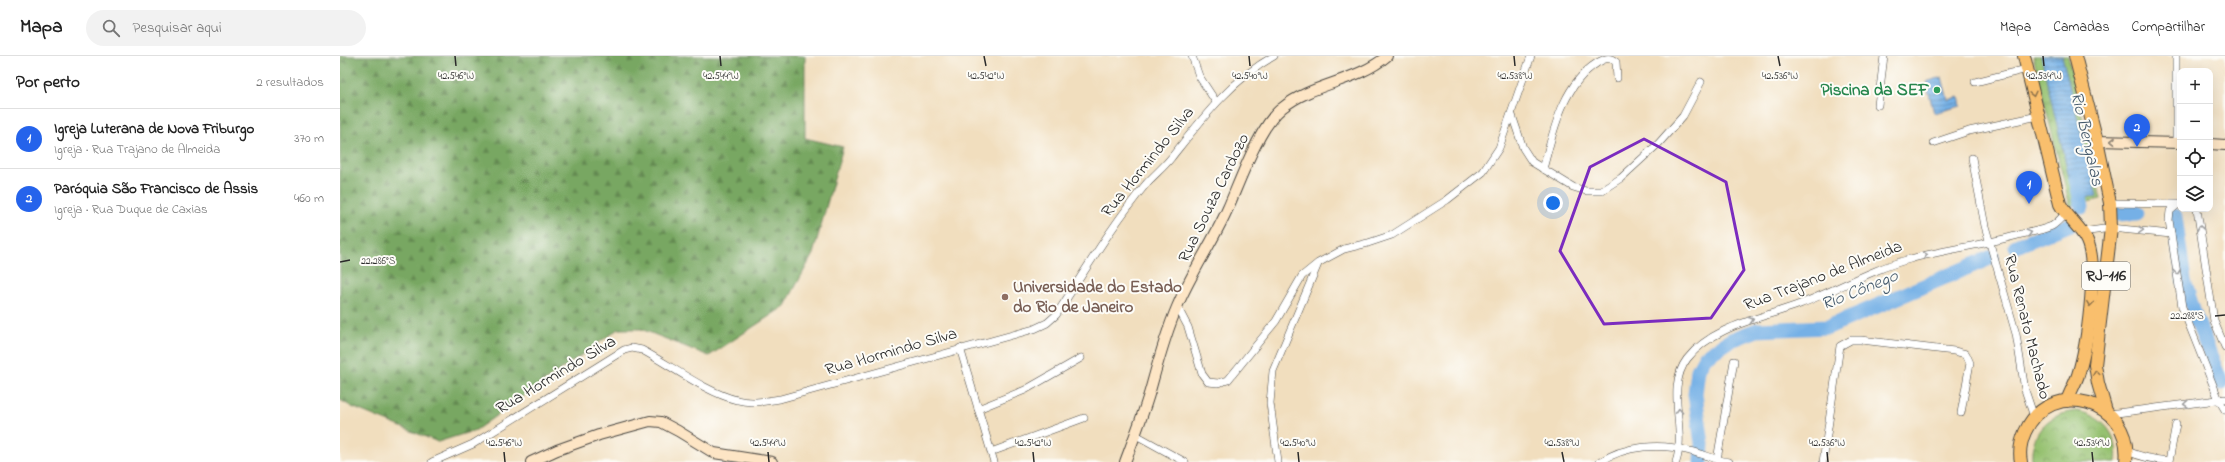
<!DOCTYPE html>
<html lang="pt">
<head>
<meta charset="utf-8">
<style>
	:root { --surface:#fff; --page:#f2f2f2; --text:#222; --muted:#767676; --line:#e0e0e0; --accent:#2563eb }
	body { margin:0; font-family:"Indie Flower",sans-serif; background:var(--page); color:var(--text) }
	.controls { position:absolute; right:12px; top:12px; display:grid; overflow:hidden; border-radius:8px; box-shadow:0 4px 16px #0002 }
	.controls button { width:36px; height:36px; display:grid; place-items:center; padding:0; border:0; border-bottom:1px solid var(--line); background:var(--surface); color:var(--text); font:20px sans-serif }
	.you { position:absolute; left:1213px; top:147px; width:14px; height:14px; margin:-10px; border:3px solid #fff; border-radius:50%; background:#1a73e8; box-shadow:0 0 0 6px #1a73e833 }
	.badge { display:grid; place-items:center; width:26px; height:26px; border-radius:50%; background:var(--accent); color:#fff; font-size:13px; font-weight:700 }
	.pin { position:absolute; translate:-50% -33px; filter:drop-shadow(0 1px 2px #0008) }
	.pin::after { content:''; position:absolute; top:21px; width:14px; height:12px; background:inherit; clip-path:polygon(0 0,100% 0,50% 100%) }
	.list { margin:0; padding:0; list-style:none }
	h2 { display:flex; justify-content:space-between; align-items:center; height:52px; margin:0; padding:0 16px; font-size:17px }
	h2 small { font-size:13px; font-weight:400; color:var(--muted) }
	.list li { display:grid; grid-template-columns:26px 1fr auto; gap:12px; align-items:center; box-sizing:border-box; height:60px; padding:0 16px; border-top:1px solid var(--line) }
	.list b { display:block; font-size:15px; white-space:nowrap }
	.list p { margin:0; font-size:13px; white-space:nowrap; color:var(--muted) }
	.list em { font-size:13px; font-style:normal; color:var(--muted) }
	.icon { flex:none; width:22px; height:22px; fill:none; stroke:currentColor; stroke-width:2; stroke-linecap:round; stroke-linejoin:round }
	.map { position:relative; flex:none; width:1885px; height:406px; overflow:hidden }
	header { display:flex; align-items:center; gap:24px; box-sizing:border-box; height:56px; padding:0 20px; background:var(--surface); border-bottom:1px solid var(--line) }
	header strong { font-size:19px }
	nav { display:flex; gap:22px; margin-inline-start:auto; font-size:14px }
	.search { width:280px; height:36px; background:var(--page); display:flex; align-items:center; gap:10px; box-sizing:border-box; padding:0 14px; border-radius:22px; color:var(--muted); font-size:15px }
	main { display:flex }
	aside { flex:1; background:var(--surface) }
	.map>svg:first-child { display:block }
	.grass { fill:url(#grass-tufts); stroke:#60764d }
	.forest { fill:url(#forest-firs); stroke:#526946 }
	.park { fill:url(#park-crowns); stroke:#60764d }
	.water { fill:url(#water-rules); stroke:#506e88 }
	.lines { fill:none; stroke-linecap:round; stroke-linejoin:round }
	.river { stroke:#75b0e6; stroke-width:15 }
	.street-casing { stroke:#494641; stroke-width:8 }
	.secondary-casing { stroke:#494641; stroke-width:12 }
	.primary-casing { stroke:#494641; stroke-width:14 }
	.street { stroke:#fff; stroke-width:7 }
	.secondary { stroke:#fde5c5; stroke-width:10 }
	.primary { stroke:#f9bf6d; stroke-width:12 }
	.oneway { stroke:#92754c }
	.oneway2 { stroke:#948878 }
	.oneway3 { stroke:#a0a0a0 }
	.marked { fill:none; stroke:#7b2cbf; stroke-width:3; stroke-linejoin:round }
	.ticks { fill:none; stroke:#2b2b2b; stroke-width:1.5 }
	.leisure-dot { fill:#2e9e5b; stroke:#fdfcf7; stroke-width:1.5 }
	.education-dot { fill:#8d6e63; stroke:#fdfcf7; stroke-width:1.5 }
	.labels { text-anchor:middle; dominant-baseline:central; stroke-width:4; stroke-linejoin:round; paint-order:stroke }
	.shield { fill:#fdfcf7; stroke:#6a6a68; stroke-width:1 }
	.shield-label { font-size:16px; font-weight:bold; fill:#2b2b2b }
	.leisure-label { font-size:17px; font-weight:bold; fill:#27864d; stroke:#fdfcf7; text-anchor:end }
	.street-label { font-size:17px; fill:#2b2b2b; stroke:#fdfcf7 }
	.education-label { font-size:17px; font-weight:bold; fill:#785e54; stroke:#fdfcf7; text-anchor:start }
	.water-label { font-size:18px; font-style:italic; fill:#455a6c; stroke:#fdfcf7 }
	.ticks-label { font-size:10px; text-anchor:middle; fill:#2b2b2b; stroke:#fdfcf7; stroke-width:4; stroke-linejoin:round; paint-order:stroke }
</style>
</head>
<body>
<header>
<strong>Mapa</strong>
<div class="search"><svg class="icon" aria-label="search" viewBox="0 0 24 24"><circle cx="10" cy="10" r="6"/><path d="M15 15l6 6"/></svg>Pesquisar aqui</div>
<nav><a>Mapa</a><a>Camadas</a><a>Compartilhar</a></nav>
</header>
<main>
<aside>
<h2>Por perto<small>2 resultados</small></h2>
<ul class="list">
<li><span class="badge">1</span><div><b>Igreja Luterana de Nova Friburgo</b><p>Igreja · Rua Trajano de Almeida</p></div><em>370 m</em></li>
<li><span class="badge">2</span><div><b>Paróquia São Francisco de Assis</b><p>Igreja · Rua Duque de Caxias</p></div><em>460 m</em></li>
</ul>
</aside>
<div class="map">
<svg width="1885" height="406" viewBox="0 0 1885 406">
	<defs>
		<pattern id="grass-tufts" width="24" height="20" patternUnits="userSpaceOnUse"><rect width="24" height="20" fill="#95c16f"/><path d="M3 7l-1-3M5 7V3M7 7l1-3M15 17l-1-3M17 17v-4M19 17l1-3" fill="none" stroke="#7a9d5b"/></pattern>
		<pattern id="forest-firs" width="22" height="20" patternUnits="userSpaceOnUse"><rect width="22" height="20" fill="#78a762"/><path d="M5 1l3.5 6h-7zM16 11l3.5 6h-7z" fill="#638851"/></pattern>
		<pattern id="park-crowns" width="20" height="18" patternUnits="userSpaceOnUse"><rect width="20" height="18" fill="#95c16f"/><path d="M2 6a3 3 0 1 1 6 0M12 15a3 3 0 1 1 6 0" fill="none" stroke="#7a9d5b"/></pattern>
		<pattern id="water-rules" width="6" height="5" patternUnits="userSpaceOnUse"><rect width="6" height="5" fill="#75b0e6"/><path d="M0 2.5h6" fill="none" stroke="#608fbb"/></pattern>
	</defs>
	<rect width="100%" height="100%" fill="#fdfcf7"/>
	<filter id="ink" filterUnits="userSpaceOnUse"><feTurbulence type="fractalNoise" baseFrequency=".025" numOctaves="2"/><feDisplacementMap in="SourceGraphic" scale="8" xChannelSelector="R" yChannelSelector="G"/><feConvolveMatrix kernelMatrix="1 2 1 2 8 2 1 2 1" color-interpolation-filters="sRGB"/></filter>
	<filter id="wash" filterUnits="userSpaceOnUse"><feTurbulence type="fractalNoise" baseFrequency=".012" numOctaves="4" result="noise"/><feDisplacementMap in="SourceGraphic" scale="16" xChannelSelector="R" yChannelSelector="G"/><feGaussianBlur stdDeviation="0.9" result="paint"/><feColorMatrix in="noise" values="0 0 0 0 0 0 0 0 0 0 0 0 0 0 0 0 0 1.4 0 .05"/><feComposite in="paint" operator="in"/></filter>
	<g filter="url(#wash)">
		<rect width="100%" height="100%" fill="#f1debe"/>
		<path class="grass" d="M 1693,0 L 1728,0 L 1761,143 L 1730,150 Z"/>
		<path class="forest" d="M 0,0 L 465,0 L 465,82 L 503,91 L 473,198 L 445,250 L 369,300 L 301,273 L 278,273 L 136,374 L 98,386 L 12,351 L 0,344 Z"/>
		<path class="park" d="M 1736,355 C 1762,359 1780,379 1776,406 L 1692,406 C 1690,377 1707,358 1736,355 Z"/>
		<g class="water">
			<path d="M 1701,0 L 1722,0 L 1757,140 L 1734,143 Z"/>
			<path d="M 1602,21 L 1608,44 L 1619,41 L 1621,50 L 1594,57 L 1586,26 Z"/>
		</g>
		<g class="lines">
			<g class="river">
				<path d="M 1736,123 L 1742,151"/>
				<path d="M 1777,158 L 1797,157"/>
				<path d="M 1835,160 L 1844,225 L 1854,257 L 1881,327"/>
				<path d="M 1676,190 L 1731,168"/>
				<path d="M 1361,406 L 1362,388 L 1355,338 L 1358,314 L 1365,301 L 1391,284 L 1417,274 L 1488,271 L 1652,201"/>
			</g>
		</g>
	</g>
	<g filter="url(#ink)">
		<g class="lines">
			<defs>
				<g id="street">
					<path d="M 852,0 L 859,20 L 876,46"/>
					<path d="M 1836,0 L 1836,87"/>
					<path d="M 1635,26 L 1687,13"/>
					<path d="M 1538,49 L 1544,0"/>
					<path d="M 1172,59 L 1183,92 L 1192,106 L 1233,131 L 1246,135 L 1261,135 L 1281,122 L 1319,87 L 1343,60 L 1361,26"/>
					<path d="M 1593,87 L 1629,75 L 1698,60"/>
					<path d="M 1632,102 L 1645,170 L 1676,278 L 1685,334 L 1694,361"/>
					<path d="M 1203,113 C 1213,77 1222,29 1257,7 C 1264,3 1269,0 1276,6 L 1277,22"/>
					<path d="M 1770,147 L 1839,148"/>
					<path d="M 1837,149 L 1830,155 L 1829,164 L 1842,251 L 1879,344 L 1885,354"/>
					<path d="M 1857,153 L 1874,265 L 1885,291"/>
					<path d="M 1742,176 L 1771,172 L 1831,178"/>
					<path d="M 837,250 L 848,271 L 862,318 L 868,326 L 878,327 L 888,324 L 936,265 L 962,220 L 978,207 L 1004,193 L 1028,187 L 1052,179 L 1107,144 L 1143,116 L 1159,92 L 1191,0"/>
					<path d="M 620,292 L 654,406"/>
					<path d="M 638,353 L 685,334 L 741,302"/>
					<path d="M 1769,358 L 1885,343"/>
					<path d="M 796,379 L 845,406"/>
					<path d="M 1787,395 C 1801,401 1814,404 1829,405 L 1836,368"/>
					<path d="M 651,396 L 744,362"/>
					<path d="M 1377,404 L 1394,305"/>
					<path d="M 92,406 L 133,388 L 284,294 L 292,292 L 302,294 C 330,309 367,337 397,344 C 411,348 426,345 440,343 L 694,273 L 707,267 L 716,259 C 745,215 772,169 806,128 C 814,119 824,111 831,102 C 862,63 890,25 934,0"/>
					<path d="M 938,406 L 930,347 L 933,315 L 978,208"/>
					<path d="M 1260,406 C 1285,389 1321,387 1350,395 C 1364,398 1375,404 1389,406"/>
					<path d="M 1336,406 C 1347,374 1325,332 1347,303 C 1373,269 1424,262 1460,248 C 1497,234 1532,213 1570,203 C 1607,193 1645,189 1682,178 C 1692,176 1703,174 1712,170 C 1717,167 1721,162 1725,158"/>
					<path d="M 1483,406 L 1500,290 L 1511,284 L 1521,284 L 1614,295 L 1626,298 L 1630,307 L 1621,357"/>
				</g>
				<g id="secondary">
					<path d="M 1757,85 L 1840,87"/>
					<path d="M 1870,88 L 1885,89"/>
					<path d="M 191,406 L 217,394 L 259,379 L 310,365 L 321,366 L 338,375 L 374,397 L 432,406"/>
					<path d="M 785,406 C 794,382 803,359 810,335 C 818,306 825,279 837,251 C 851,217 873,186 888,152 C 900,125 919,70 942,52 C 972,27 1017,26 1047,0"/>
				</g>
				<g id="primary">
					<path d="M 1684,0 L 1720,148 C 1727,162 1741,171 1747,185 C 1759,211 1747,291 1738,319 C 1735,328 1730,336 1727,345"/>
					<path d="M 1735,0 L 1757,85 L 1770,147 L 1771,172 L 1755,309 L 1758,327 L 1766,355"/>
					<path d="M 1681,406 C 1679,396 1681,385 1685,376 C 1710,320 1794,344 1786,406"/>
				</g>
			</defs>
			<use href="#street" class="street-casing"/>
			<use href="#secondary" class="secondary-casing"/>
			<use href="#primary" class="primary-casing"/>
			<use href="#street" class="street"/>
			<use href="#secondary" class="secondary"/>
			<use href="#primary" class="primary"/>
		</g>
		<defs><path id="oneway-chevron" d="M-2-3.5L2.5 0L-2 3.5" fill="none" stroke-width="1.6" stroke-linecap="round" stroke-linejoin="round"/></defs>
		<g class="oneway">
			<use href="#oneway-chevron" transform="translate(1693 38) rotate(77)"/>
			<use href="#oneway-chevron" transform="translate(1750 248) rotate(96)"/>
			<use href="#oneway-chevron" transform="translate(1756 317) rotate(-98)"/>
		</g>
		<use class="oneway2" href="#oneway-chevron" transform="translate(1773 85) rotate(180)"/>
		<g class="oneway3">
			<use href="#oneway-chevron" transform="translate(1860 172) rotate(-101)"/>
			<use href="#oneway-chevron" transform="translate(1801 174) rotate(4)"/>
			<use href="#oneway-chevron" transform="translate(1689 177) rotate(-15)"/>
			<use href="#oneway-chevron" transform="translate(1585 199) rotate(-13)"/>
			<use href="#oneway-chevron" transform="translate(1837 216) rotate(83)"/>
			<use href="#oneway-chevron" transform="translate(1411 264) rotate(-18)"/>
			<use href="#oneway-chevron" transform="translate(1846 348) rotate(175)"/>
			<use href="#oneway-chevron" transform="translate(1339 355) rotate(-93)"/>
		</g>
	</g>
	<path class="marked" d="M 1304,83 L 1386,126 L 1404,214 L 1371,262 L 1264,268 L 1220,195 L 1250,111 Z"/>
	<path class="ticks" d="M 115,0 L 116,10M 380,0 L 381,10M 644,0 L 646,10M 909,0 L 910,10M 1174,0 L 1175,10M 1438,0 L 1440,10M 1703,0 L 1704,10M 0,206 L 10,204M 1875,260 L 1885,259M 164,396 L 165,406M 428,396 L 429,406M 693,396 L 694,406M 958,396 L 959,406M 1222,396 L 1224,406M 1487,396 L 1488,406M 1752,396 L 1753,406"/>
	<circle class="leisure-dot" cx="1597" cy="34" r="4"/>
	<circle class="education-dot" cx="665" cy="241" r="4"/>
	<g class="labels">
		<rect class="shield" x="1742" y="206" width="48" height="28" rx="3"/>
		<g class="shield-label">
			<text x="1766" y="220">RJ-116</text>
		</g>
		<g class="leisure-label">
			<text x="1589" y="34">Piscina da SEF</text>
		</g>
		<g class="street-label">
			<text transform="translate(808 106) rotate(-51)">Rua Hormindo Silva</text>
			<text transform="translate(874 142) rotate(-64)">Rua Souza Cardozo</text>
			<text transform="translate(1483 220) rotate(-21)">Rua Trajano de Almeida</text>
			<text transform="translate(1687 271) rotate(76)">Rua Renato Machado</text>
			<text transform="translate(551 296) rotate(-16)">Rua Hormindo Silva</text>
			<text transform="translate(216 319) rotate(-31)">Rua Hormindo Silva</text>
		</g>
		<g class="education-label">
			<text x="673" y="231">Universidade do Estado<tspan x="673" dy="20">do Rio de Janeiro</tspan></text>
		</g>
		<g class="water-label">
			<text transform="translate(1746 83) rotate(77)">Rio Bengalas</text>
			<text transform="translate(1520 235) rotate(-22)">Rio Cônego</text>
		</g>
	</g>
	<g class="ticks-label">
		<text x="116" y="23">42.546°W</text>
		<text x="381" y="23">42.544°W</text>
		<text x="646" y="23">42.542°W</text>
		<text x="910" y="23">42.540°W</text>
		<text x="1175" y="23">42.538°W</text>
		<text x="1440" y="23">42.536°W</text>
		<text x="1704" y="23">42.534°W</text>
		<text x="38" y="208">22.286°S</text>
		<text x="1847" y="263">22.288°S</text>
		<text x="164" y="390">42.546°W</text>
		<text x="428" y="390">42.544°W</text>
		<text x="693" y="390">42.542°W</text>
		<text x="958" y="390">42.540°W</text>
		<text x="1222" y="390">42.538°W</text>
		<text x="1487" y="390">42.536°W</text>
		<text x="1752" y="390">42.534°W</text>
	</g>
</svg>
<div class="controls">
<button>+</button>
<button>−</button>
<button><svg class="icon" aria-label="locate" viewBox="0 0 24 24"><circle cx="12" cy="12" r="6"/><path d="M12 2v4M12 18v4M2 12h4M18 12h4"/></svg></button>
<button><svg class="icon" aria-label="layers" viewBox="0 0 24 24"><path d="M12 4l9 5-9 5-9-5zM3 14l9 5 9-5"/></svg></button>
</div>
<div class="you"></div>
<div class="pin badge" style="left:1689px;top:148px">1</div>
<div class="pin badge" style="left:1797px;top:91px">2</div>
</div>
</main>
</body>
</html>
